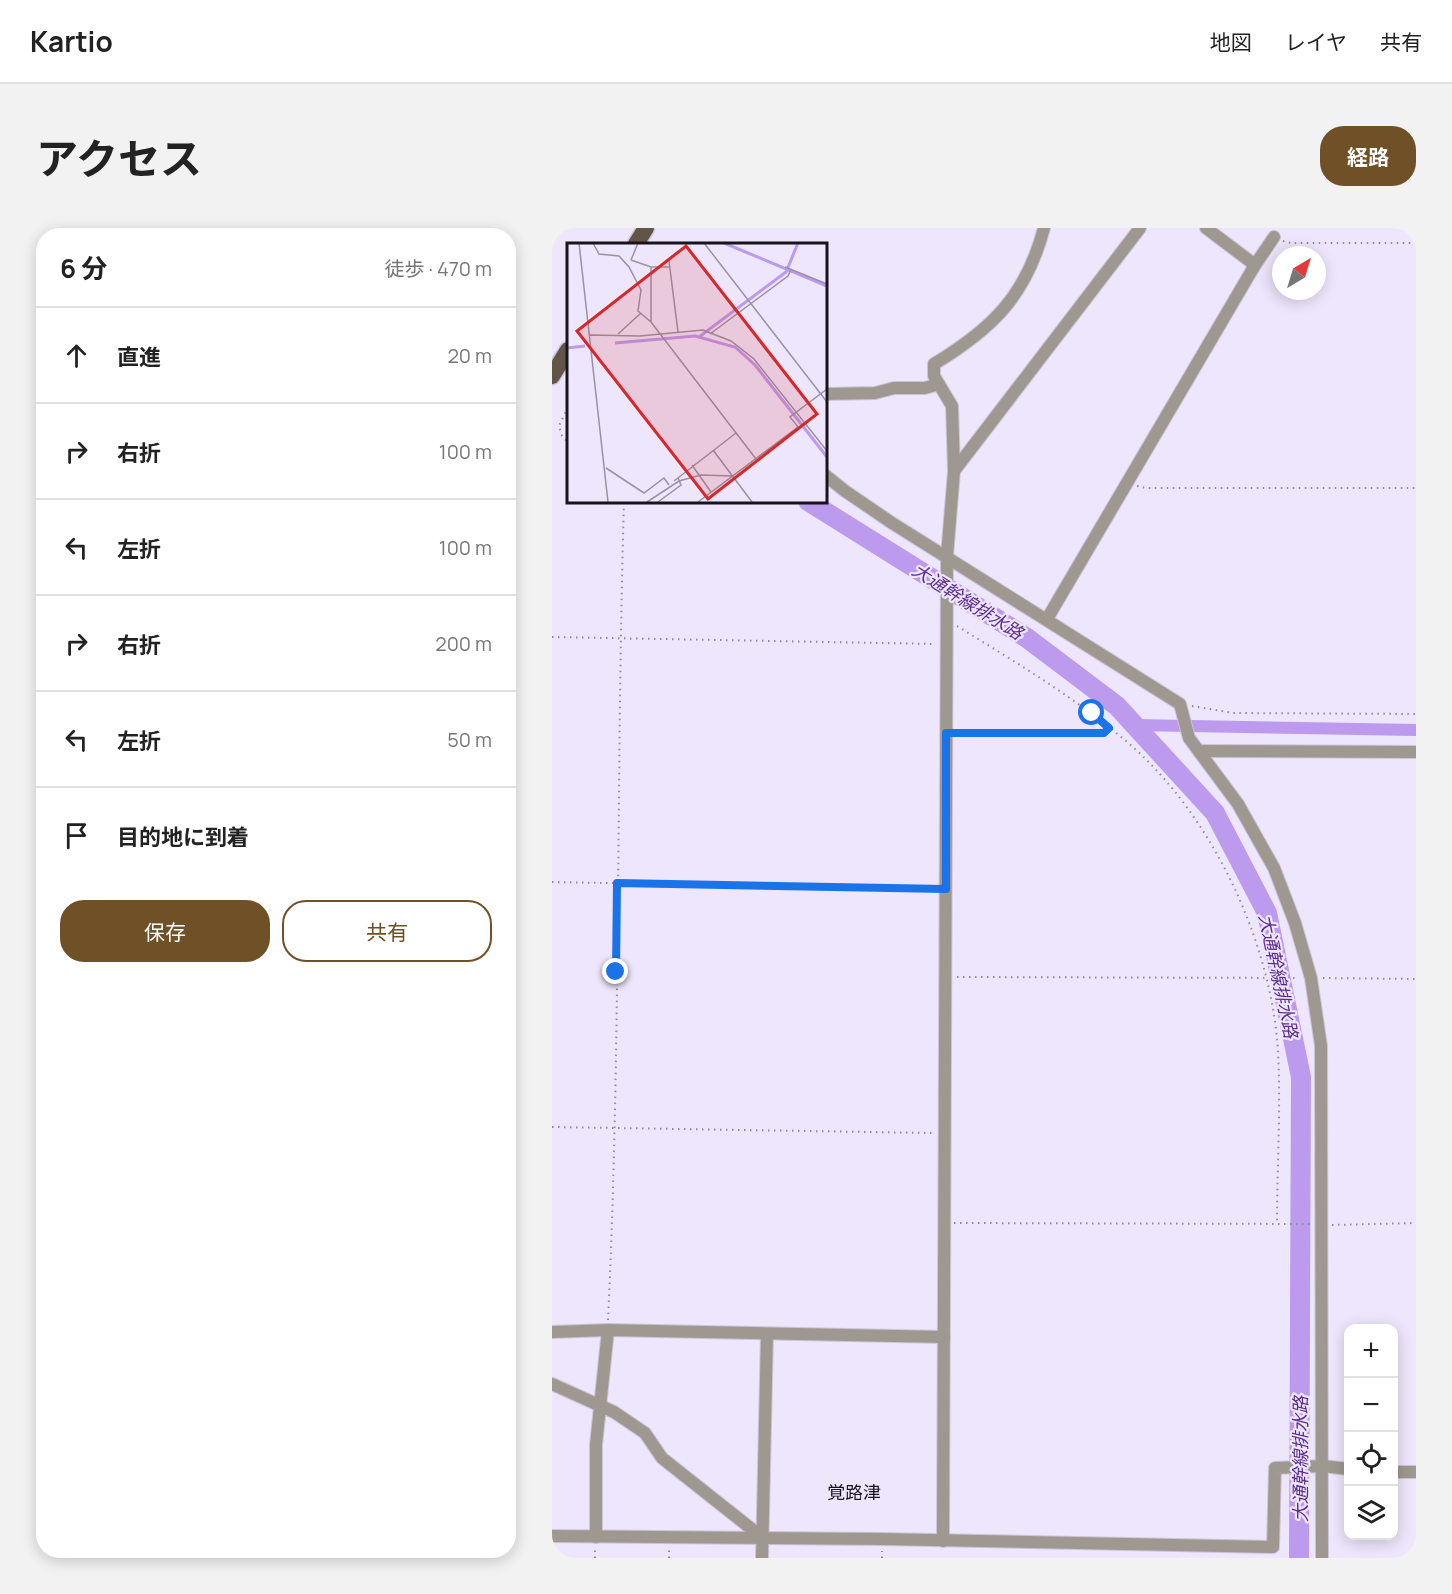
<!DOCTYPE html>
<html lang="ja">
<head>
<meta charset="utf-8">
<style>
	:root { --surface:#fff; --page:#f2f2f2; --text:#222; --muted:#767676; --line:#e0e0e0; --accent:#705026 }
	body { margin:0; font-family:Manrope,"Noto Sans JP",sans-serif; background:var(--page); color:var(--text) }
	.controls { position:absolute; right:18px; bottom:18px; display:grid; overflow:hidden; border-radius:12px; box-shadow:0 3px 15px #0003 }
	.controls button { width:54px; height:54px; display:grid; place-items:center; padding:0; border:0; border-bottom:2px solid var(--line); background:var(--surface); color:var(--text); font:30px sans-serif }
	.compass { position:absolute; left:720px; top:18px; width:54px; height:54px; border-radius:50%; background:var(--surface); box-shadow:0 3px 15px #0003; rotate:38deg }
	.stop { position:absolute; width:18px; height:18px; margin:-14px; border:4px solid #1a73e8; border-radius:50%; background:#fff }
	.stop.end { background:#1a73e8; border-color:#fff; box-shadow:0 2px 6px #0008 }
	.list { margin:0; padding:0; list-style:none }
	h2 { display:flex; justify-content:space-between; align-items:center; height:78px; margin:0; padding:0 24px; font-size:26px }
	h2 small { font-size:20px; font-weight:400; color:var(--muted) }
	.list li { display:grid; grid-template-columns:39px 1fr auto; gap:18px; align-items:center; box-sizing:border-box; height:96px; padding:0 24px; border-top:2px solid var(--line) }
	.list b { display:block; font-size:22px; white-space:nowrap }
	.list em { font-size:20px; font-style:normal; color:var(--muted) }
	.actions { display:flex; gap:12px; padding:18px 24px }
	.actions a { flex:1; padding:14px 0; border:2px solid var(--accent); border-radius:24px; text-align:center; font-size:21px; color:var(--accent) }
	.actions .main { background:var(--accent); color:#fff }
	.icon { flex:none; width:33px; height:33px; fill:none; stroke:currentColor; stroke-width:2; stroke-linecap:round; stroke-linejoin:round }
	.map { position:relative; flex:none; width:864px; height:1330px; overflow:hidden; border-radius:24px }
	header { display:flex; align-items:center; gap:36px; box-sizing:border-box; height:84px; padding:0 30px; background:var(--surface); border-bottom:2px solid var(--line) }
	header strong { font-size:28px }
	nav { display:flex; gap:33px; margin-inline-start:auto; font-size:21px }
	.intro { display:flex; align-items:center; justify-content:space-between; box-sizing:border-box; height:144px; padding:0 36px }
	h1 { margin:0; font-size:42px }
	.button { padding:15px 27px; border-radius:24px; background:var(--accent); color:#fff; font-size:21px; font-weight:700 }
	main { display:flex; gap:36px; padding:0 36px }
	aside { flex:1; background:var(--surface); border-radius:24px; box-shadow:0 3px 15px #0003 }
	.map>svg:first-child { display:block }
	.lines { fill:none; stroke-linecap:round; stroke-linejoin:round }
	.canal { stroke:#bc9aed; stroke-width:12 }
	.river { stroke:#bc9aed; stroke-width:20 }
	.minor-casing { stroke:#ccc4d8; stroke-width:14 }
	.primary-casing { stroke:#ccc4d8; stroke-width:19 }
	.path { stroke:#8f8a99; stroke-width:2; stroke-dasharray:1.5 4.5; stroke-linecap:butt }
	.minor { stroke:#9f9890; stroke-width:12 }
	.primary { stroke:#615547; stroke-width:16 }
	.route { stroke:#1a73e8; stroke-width:8 }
	.labels { text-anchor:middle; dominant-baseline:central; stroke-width:4.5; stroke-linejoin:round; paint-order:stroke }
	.water-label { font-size:18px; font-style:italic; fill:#5b2c8c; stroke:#eee6fc }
	.neighbourhood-label { font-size:18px; fill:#17141b; stroke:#eee6fc }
	.inset-river { fill:none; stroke:#bc9aed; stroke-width:3 }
	.inset-road { fill:none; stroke:#9892a2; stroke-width:1.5 }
	.view { fill:#d62828; fill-opacity:0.15; stroke:#d62828; stroke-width:3 }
	.inset-edge { fill:none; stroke:#17141b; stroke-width:3 }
</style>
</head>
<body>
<header>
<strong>Kartio</strong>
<nav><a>地図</a><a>レイヤ</a><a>共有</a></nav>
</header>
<div class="intro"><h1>アクセス</h1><a class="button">経路</a></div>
<main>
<aside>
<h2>6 分<small>徒歩 · 470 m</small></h2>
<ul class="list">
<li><svg class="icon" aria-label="ahead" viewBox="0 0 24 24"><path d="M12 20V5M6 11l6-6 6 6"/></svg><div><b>直進</b></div><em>20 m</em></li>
<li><svg class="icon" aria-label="right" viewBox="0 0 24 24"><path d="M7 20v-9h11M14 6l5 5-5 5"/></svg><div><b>右折</b></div><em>100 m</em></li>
<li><svg class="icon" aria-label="left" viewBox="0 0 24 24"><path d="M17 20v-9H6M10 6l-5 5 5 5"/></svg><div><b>左折</b></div><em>100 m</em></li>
<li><svg class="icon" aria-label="right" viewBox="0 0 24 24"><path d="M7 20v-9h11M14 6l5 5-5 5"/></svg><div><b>右折</b></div><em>200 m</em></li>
<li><svg class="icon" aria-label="left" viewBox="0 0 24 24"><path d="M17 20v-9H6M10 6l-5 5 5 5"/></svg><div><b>左折</b></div><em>50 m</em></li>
<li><svg class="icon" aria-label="arrive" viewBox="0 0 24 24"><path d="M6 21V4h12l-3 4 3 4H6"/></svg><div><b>目的地に到着</b></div></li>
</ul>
<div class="actions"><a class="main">保存</a><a>共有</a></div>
</aside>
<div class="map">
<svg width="864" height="1330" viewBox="0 0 864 1330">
	<rect width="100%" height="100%" fill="#eee6fc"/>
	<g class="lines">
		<path class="canal" d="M 582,497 L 864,502"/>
		<path class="river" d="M 256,273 L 475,410 L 565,478 L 663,585 L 715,685 L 749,849 L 747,1330"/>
		<defs>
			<g id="minor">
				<path d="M 654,0 L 703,37"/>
				<path d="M 273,166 L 323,165 L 342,160 L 373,160 L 387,156"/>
				<path d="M 402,243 L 588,0"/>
				<path d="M 273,247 L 293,263 L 340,295 L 628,476 L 637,510 L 686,576 L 722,640 L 743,695 L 759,750 L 769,818 L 770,1330"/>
				<path d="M 495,391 L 703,37 L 722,9"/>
				<path d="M 647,523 L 864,524"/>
				<path d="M 0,1104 L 56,1102 L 392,1109"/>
				<path d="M 0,1156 L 62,1184 L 93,1205 L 110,1230 L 211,1310"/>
				<path d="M 842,1244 L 864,1244"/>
				<path d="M 0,1308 L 330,1311 L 721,1319 L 723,1240 L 771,1238 L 796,1241"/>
				<path d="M 44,1309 L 44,1217 L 56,1102"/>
				<path d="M 391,1313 L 395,328 L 402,243 L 400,178 L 382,148 L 382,136 C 440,101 474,68 492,0"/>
				<path d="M 210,1330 L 215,1106"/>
			</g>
			<g id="primary">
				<path d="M 84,16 L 94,0"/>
				<path d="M 0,148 L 16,122"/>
			</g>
		</defs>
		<use href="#minor" class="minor-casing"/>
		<use href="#primary" class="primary-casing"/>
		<g class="path">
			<path d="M 731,13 L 739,15 L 864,15"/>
			<path d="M 16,179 L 7,198 L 10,208 L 16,214"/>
			<path d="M 585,258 L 594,260 L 864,260"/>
			<path d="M 405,398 C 463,434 521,468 574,513 C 659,585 719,712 726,823 C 729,881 725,939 725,996"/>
			<path d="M 0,409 L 384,416"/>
			<path d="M 640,478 L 681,485 L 864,486"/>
			<path d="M 405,505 L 552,505 L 557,500"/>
			<path d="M 0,654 L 384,661"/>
			<path d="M 405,749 L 747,750"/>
			<path d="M 771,750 L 864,751"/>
			<path d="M 0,899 L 381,905"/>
			<path d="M 402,995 L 759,996"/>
			<path d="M 780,997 L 864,995"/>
			<path d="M 56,1092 C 69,819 64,546 72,273"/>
			<path d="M 43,1330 L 43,1321"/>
			<path d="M 117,1330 L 117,1321"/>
			<path d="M 330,1330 L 330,1323"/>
		</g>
		<use href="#minor" class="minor"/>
		<use href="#primary" class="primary"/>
	</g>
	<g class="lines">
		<path class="route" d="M 64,744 L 65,655 L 394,661 L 394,505 L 552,505 L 557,500 L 540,485"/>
	</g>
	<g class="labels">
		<g class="water-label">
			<text transform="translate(416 373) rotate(32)">大通幹線排水路</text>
			<text transform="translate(727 748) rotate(78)">大通幹線排水路</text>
			<text transform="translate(748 1231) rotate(-90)">大通幹線排水路</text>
		</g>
		<g class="neighbourhood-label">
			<text x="302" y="1264">覚路津</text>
		</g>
	</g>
	<g transform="translate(15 15)">
		<rect width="260" height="260" fill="#eee6fc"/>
		<path class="inset-river" d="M 157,0 L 260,43M 132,94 L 219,29 L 231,0M 48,100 L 128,93 L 168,104 L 188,122 L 260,214M 0,105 L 18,103"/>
		<path class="inset-road" d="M 12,0 L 41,259M 26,0 L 32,11 L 52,13 L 62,24 L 74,47 L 71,68 L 84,79 L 189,216M 137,0 L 260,159M 64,17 L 84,24 L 102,24M 64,17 L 71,0M 102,18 L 111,89M 84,24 L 84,79M 218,24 L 260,41M 51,91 L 74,70M 143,91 L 221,33 L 224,26M 23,92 L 73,93 L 136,87 L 164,98 L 187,116 L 260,208M 146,207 L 185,259M 125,222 L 144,249M 39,225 L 77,250 L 97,235 L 102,242M 107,238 L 169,190M 80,259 L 112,238 L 134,232 L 165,233M 91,259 L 114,242 L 111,235M 131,259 L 231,184 L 223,174 L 260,146"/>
		<path class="view" d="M 119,3 L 250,171 L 141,256 L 10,88 Z"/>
		<rect width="260" height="260" class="inset-edge"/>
	</g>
</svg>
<div class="controls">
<button>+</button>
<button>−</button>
<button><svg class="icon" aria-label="locate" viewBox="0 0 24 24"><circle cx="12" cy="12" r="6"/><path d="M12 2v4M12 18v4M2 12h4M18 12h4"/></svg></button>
<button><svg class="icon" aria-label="layers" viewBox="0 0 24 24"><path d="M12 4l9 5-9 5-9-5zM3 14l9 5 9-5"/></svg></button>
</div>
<svg class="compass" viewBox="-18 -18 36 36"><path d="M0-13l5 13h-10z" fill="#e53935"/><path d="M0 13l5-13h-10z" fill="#767676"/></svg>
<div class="stop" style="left:540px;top:485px"></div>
<div class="stop end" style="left:64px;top:744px"></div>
</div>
</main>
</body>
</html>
